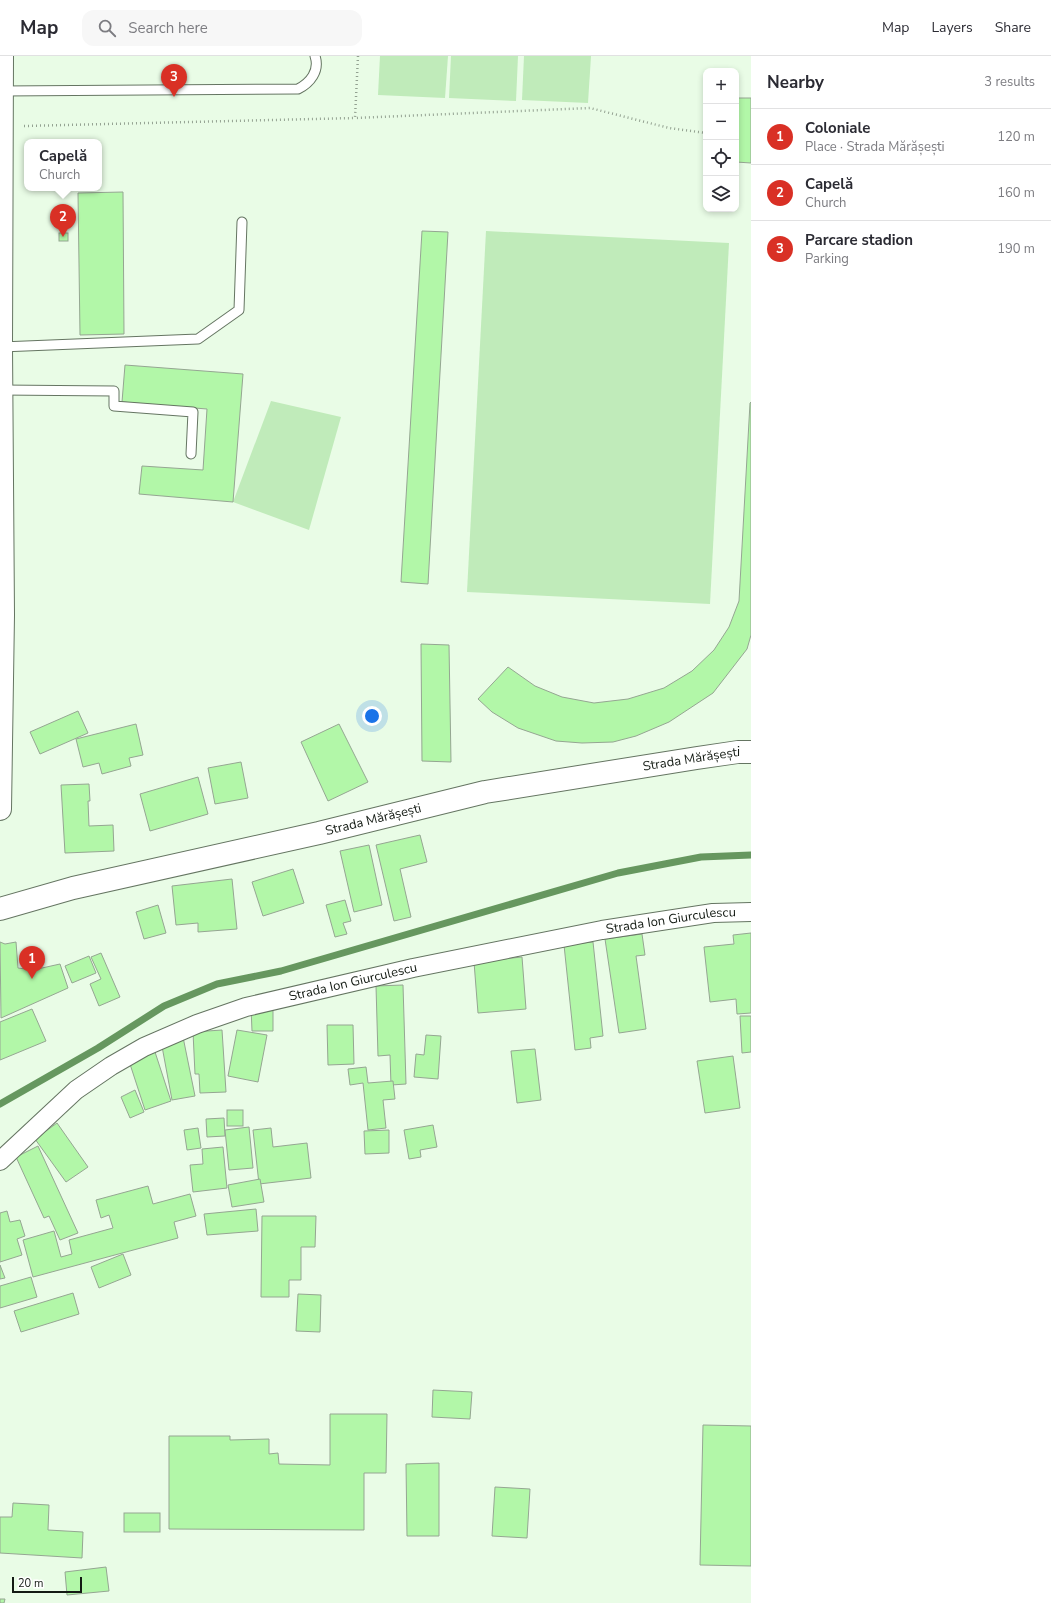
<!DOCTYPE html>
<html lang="en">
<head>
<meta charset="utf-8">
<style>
	:root { --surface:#fff; --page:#f7f7f7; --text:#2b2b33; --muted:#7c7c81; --line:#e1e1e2; --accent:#d93025 }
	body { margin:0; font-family:"Nunito Sans",sans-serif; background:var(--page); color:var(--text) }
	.controls { position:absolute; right:12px; top:12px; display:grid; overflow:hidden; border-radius:8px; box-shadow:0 2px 6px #0003 }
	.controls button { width:36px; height:36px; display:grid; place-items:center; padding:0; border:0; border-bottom:1px solid var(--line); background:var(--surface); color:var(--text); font:20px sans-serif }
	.scale { position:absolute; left:12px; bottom:10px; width:70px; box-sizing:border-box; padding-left:4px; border:2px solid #131a13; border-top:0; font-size:11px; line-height:14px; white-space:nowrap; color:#131a13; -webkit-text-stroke:3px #fff; paint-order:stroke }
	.you { position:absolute; left:372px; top:660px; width:14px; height:14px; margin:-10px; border:3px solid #fff; border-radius:50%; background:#1a73e8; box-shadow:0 0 0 6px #1a73e833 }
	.badge { display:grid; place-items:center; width:26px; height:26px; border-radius:50%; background:var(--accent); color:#fff; font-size:13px; font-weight:700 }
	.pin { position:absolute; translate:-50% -33px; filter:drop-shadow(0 1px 2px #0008) }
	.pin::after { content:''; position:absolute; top:21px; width:14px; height:12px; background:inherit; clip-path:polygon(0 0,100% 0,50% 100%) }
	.popup { position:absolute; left:24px; top:83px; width:78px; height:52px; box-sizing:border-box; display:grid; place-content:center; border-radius:8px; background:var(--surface); filter:drop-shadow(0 1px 3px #0005); font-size:13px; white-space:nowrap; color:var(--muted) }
	.popup b { font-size:15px; color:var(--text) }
	.popup::after { content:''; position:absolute; left:50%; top:100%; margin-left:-8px; border:8px solid transparent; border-top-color:var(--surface) }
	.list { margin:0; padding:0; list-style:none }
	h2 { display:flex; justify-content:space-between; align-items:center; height:52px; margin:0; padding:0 16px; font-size:17px }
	h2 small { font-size:13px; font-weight:400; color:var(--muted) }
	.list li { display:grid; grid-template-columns:26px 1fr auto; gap:12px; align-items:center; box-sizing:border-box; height:56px; padding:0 16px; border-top:1px solid var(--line) }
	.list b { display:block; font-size:15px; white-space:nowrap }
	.list p { margin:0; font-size:13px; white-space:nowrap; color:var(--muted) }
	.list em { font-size:13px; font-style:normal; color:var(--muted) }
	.icon { flex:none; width:22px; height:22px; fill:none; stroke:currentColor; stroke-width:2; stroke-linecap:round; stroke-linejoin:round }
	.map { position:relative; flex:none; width:751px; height:1547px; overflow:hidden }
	header { display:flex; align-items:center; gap:24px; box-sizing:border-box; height:56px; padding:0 20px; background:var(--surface); border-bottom:1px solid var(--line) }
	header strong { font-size:19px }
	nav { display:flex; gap:22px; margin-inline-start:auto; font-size:14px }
	.search { width:280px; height:36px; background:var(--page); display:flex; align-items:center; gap:10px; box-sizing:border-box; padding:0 14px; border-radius:12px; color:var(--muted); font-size:15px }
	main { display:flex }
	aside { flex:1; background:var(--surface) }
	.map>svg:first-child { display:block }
	.green { fill:#c0ebba }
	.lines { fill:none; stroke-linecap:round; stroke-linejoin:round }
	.stream { stroke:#66975f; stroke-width:7 }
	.building { fill:#b2f7a8; stroke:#95a692 }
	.service-casing { stroke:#657562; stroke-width:11 }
	.minor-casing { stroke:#657562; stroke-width:20 }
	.secondary-casing { stroke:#657562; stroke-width:24 }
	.trunk-casing { stroke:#657562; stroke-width:24 }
	.path { stroke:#93a191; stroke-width:2.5; stroke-dasharray:1 3; stroke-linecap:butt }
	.service { stroke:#fff; stroke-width:9 }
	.minor { stroke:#fff; stroke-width:18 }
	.secondary { stroke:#fff; stroke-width:22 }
	.trunk { stroke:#fff; stroke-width:22 }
	.labels { text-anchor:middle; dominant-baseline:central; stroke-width:4; stroke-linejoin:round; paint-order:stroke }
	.street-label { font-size:13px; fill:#131a13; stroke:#fff }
</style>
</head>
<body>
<header>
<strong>Map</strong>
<div class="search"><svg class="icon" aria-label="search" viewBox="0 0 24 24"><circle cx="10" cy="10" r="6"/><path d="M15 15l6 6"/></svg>Search here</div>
<nav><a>Map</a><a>Layers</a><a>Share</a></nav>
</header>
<main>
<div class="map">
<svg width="751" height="1547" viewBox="0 0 751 1547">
	<rect width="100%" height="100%" fill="#e9fce6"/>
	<g class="green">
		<path d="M 380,0 L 448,0 L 445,42 L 378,39 Z"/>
		<path d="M 451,0 L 518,0 L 516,45 L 449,42 Z"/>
		<path d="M 524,0 L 591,0 L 588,47 L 522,44 Z"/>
		<path d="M 486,175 L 729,187 L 710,548 L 467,536 Z"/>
		<path d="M 271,345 L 341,361 L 309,474 L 233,446 Z"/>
	</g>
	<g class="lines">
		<path class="stream" d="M 0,1048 L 98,992 L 164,950 L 217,928 L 281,915 L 618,817 L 701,801 L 751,799"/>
	</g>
	<g class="building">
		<path d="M 736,42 L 751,42 L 751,107 L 736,106 Z"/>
		<path d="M 123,136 L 124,278 L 80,279 L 78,137 Z"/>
		<path d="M 422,175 L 448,176 L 428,528 L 401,526 Z"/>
		<rect x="59" y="177" width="9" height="8"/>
		<path d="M 125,309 L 243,318 L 233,446 L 139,438 L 142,410 L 203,414 L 207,353 L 122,346 Z"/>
		<path d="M 751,346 L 751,579 L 747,593 L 713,637 L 669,666 L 636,680 L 613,686 L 582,687 L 556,685 L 518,672 L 492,656 L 478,643 L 508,611 L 535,630 L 562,641 L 594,647 L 628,643 L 664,632 L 692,615 L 714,594 L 729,571 L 739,545 L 750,347 Z"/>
		<path d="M 421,588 L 449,589 L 451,706 L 422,705 Z"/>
		<path d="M 78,655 L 88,677 L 40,698 L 30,676 Z"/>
		<path d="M 136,668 L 143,699 L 129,702 L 131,710 L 102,718 L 99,707 L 83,711 L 76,683 Z"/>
		<path d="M 339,668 L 368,726 L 328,745 L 301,686 Z"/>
		<path d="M 241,706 L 248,742 L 215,748 L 208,712 Z"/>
		<path d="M 198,721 L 208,758 L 150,775 L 140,738 Z"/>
		<path d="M 89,728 L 90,745 L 88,745 L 89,770 L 113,769 L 114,795 L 65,797 L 61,729 Z"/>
		<path d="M 420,779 L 427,806 L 400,813 L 411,861 L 394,865 L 376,789 Z"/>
		<path d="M 369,789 L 382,849 L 354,856 L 340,795 Z"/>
		<path d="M 293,813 L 304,847 L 263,860 L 252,826 Z"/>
		<path d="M 232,823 L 237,873 L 198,876 L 198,867 L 176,869 L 172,830 Z"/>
		<path d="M 345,844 L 351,865 L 343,867 L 347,878 L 335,881 L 326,849 Z"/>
		<path d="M 158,849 L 166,877 L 144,883 L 136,856 Z"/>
		<path d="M 751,877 L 751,957 L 737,958 L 736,943 L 710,946 L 704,891 L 734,888 L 733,879 Z"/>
		<path d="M 642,878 L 645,899 L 636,900 L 646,973 L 619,977 L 605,883 Z"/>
		<path d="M 0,886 L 5,888 L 16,886 L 18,912 L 33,914 L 60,908 L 68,932 L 1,962 Z"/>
		<path d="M 593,886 L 603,980 L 590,982 L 591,992 L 575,994 L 564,889 Z"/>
		<path d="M 101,897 L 120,941 L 99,950 L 90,928 L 101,923 L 91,901 Z"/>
		<path d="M 89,900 L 96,917 L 72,927 L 65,910 Z"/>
		<path d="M 522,901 L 526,953 L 478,957 L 474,906 Z"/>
		<path d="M 403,929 L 406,1028 L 391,1029 L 390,999 L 378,1000 L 376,930 Z"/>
		<path d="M 251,951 L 273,951 L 273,975 L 252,975 Z"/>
		<path d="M 32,953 L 46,985 L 0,1004 L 0,966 Z"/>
		<path d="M 740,960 L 751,960 L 751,996 L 742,997 Z"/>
		<path d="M 327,969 L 353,969 L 354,1008 L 328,1009 Z"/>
		<path d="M 222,974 L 226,1036 L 200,1037 L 199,1018 L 195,1018 L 193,976 Z"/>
		<path d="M 237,974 L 267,979 L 258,1026 L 228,1020 Z"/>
		<path d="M 426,979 L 441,980 L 438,1023 L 414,1021 L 416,998 L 424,999 Z"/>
		<path d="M 183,981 L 195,1040 L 172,1044 L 161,985 Z"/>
		<path d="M 535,993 L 541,1044 L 517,1047 L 511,995 Z"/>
		<path d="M 155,996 L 171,1045 L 145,1054 L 129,1005 Z"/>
		<path d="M 733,1000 L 740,1052 L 705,1057 L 697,1005 Z"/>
		<path d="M 366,1011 L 368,1027 L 393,1025 L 395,1043 L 383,1044 L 386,1072 L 368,1074 L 363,1027 L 350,1029 L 348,1013 Z"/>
		<path d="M 135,1034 L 144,1056 L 130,1062 L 121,1041 Z"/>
		<rect x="227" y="1054" width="16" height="16"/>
		<path d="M 224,1062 L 225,1080 L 207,1081 L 206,1063 Z"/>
		<path d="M 57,1067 L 88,1111 L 66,1126 L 35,1083 Z"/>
		<path d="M 433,1069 L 437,1091 L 420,1094 L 421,1101 L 409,1103 L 404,1074 Z"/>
		<path d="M 249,1071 L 253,1112 L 229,1114 L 225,1074 Z"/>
		<path d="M 198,1072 L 201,1092 L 187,1094 L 184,1074 Z"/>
		<path d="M 271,1072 L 273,1091 L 307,1087 L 311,1122 L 259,1128 L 253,1074 Z"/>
		<path d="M 389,1074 L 389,1097 L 365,1098 L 364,1075 Z"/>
		<path d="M 38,1090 L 78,1177 L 60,1184 L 49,1160 L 44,1162 L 16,1101 Z"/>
		<path d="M 223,1091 L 227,1132 L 193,1136 L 190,1109 L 203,1108 L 202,1093 Z"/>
		<path d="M 260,1123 L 264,1146 L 232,1151 L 228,1129 Z"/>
		<path d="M 148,1130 L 153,1148 L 190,1138 L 196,1160 L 174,1166 L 178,1182 L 33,1221 L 23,1184 L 54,1175 L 61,1201 L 72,1198 L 69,1184 L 113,1172 L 109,1159 L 101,1162 L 96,1144 Z"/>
		<path d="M 256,1153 L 258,1175 L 207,1179 L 204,1158 Z"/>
		<path d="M 7,1155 L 10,1166 L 20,1164 L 25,1180 L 17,1183 L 22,1199 L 0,1206 L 0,1157 Z"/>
		<path d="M 262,1160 L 316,1160 L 315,1191 L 301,1191 L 301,1224 L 289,1224 L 289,1241 L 261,1241 Z"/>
		<path d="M 123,1198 L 131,1219 L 99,1232 L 91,1211 Z"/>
		<path d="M 0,1209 L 5,1222 L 0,1223 Z"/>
		<path d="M 31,1221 L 37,1241 L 0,1252 L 0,1230 Z"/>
		<path d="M 73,1237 L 79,1258 L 21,1276 L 14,1255 Z"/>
		<path d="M 298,1238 L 321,1239 L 320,1276 L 296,1275 Z"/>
		<path d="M 433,1334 L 472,1336 L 470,1363 L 432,1361 Z"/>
		<path d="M 330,1358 L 387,1358 L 386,1417 L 364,1417 L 364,1474 L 169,1473 L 169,1380 L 230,1380 L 230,1384 L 269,1383 L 269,1398 L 278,1397 L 279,1408 L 330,1409 Z"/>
		<path d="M 703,1369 L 751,1370 L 751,1510 L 700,1509 Z"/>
		<path d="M 439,1407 L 439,1480 L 407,1480 L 406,1408 Z"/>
		<path d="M 495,1431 L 530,1433 L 527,1482 L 492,1480 Z"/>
		<path d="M 13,1447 L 49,1449 L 48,1474 L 83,1476 L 82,1502 L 0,1497 L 0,1461 L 12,1461 Z"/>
		<rect x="124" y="1457" width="36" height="19"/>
		<path d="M 106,1511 L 109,1535 L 67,1539 L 65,1516 Z"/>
		<path d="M 0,1543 L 5,1543 L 4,1547 L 0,1547 Z"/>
	</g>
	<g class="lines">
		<defs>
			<g id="service">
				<path d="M 2,35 L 298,33 C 310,27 320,15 315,0"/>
				<path d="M 1,291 L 198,283 L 239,254 L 242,166"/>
				<path d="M 1,334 L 114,335 L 114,350 L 193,356 L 191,398"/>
			</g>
			<g id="minor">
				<path id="s1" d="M 0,1105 L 76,1034 L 111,1010 L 144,991 L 197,968 L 246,951 L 413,912 L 602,874 L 713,857 L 751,856"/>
			</g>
			<g id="secondary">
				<path id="s2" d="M 0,853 L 73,832 L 319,777 L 485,736 L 697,702 L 738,696 L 751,696"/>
			</g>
			<path id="trunk" d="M 0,753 L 3,559 L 1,291 L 2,0"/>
		</defs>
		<use href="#service" class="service-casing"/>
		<use href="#minor" class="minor-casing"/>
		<use href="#secondary" class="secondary-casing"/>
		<use href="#trunk" class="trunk-casing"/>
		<g class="path">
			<path d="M 358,0 L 355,62 L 590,52 L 669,72 L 706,77"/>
			<path d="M 24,70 L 355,62"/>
		</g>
		<use href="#service" class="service"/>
		<use href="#minor" class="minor"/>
		<use href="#secondary" class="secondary"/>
		<use href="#trunk" class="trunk"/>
	</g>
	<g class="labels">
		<g class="street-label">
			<text stroke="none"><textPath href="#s2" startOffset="708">Strada Mărășești</textPath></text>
			<text stroke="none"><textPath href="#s2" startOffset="384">Strada Mărășești</textPath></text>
			<text stroke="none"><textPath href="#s1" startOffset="728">Strada Ion Giurculescu</textPath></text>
			<text stroke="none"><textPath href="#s1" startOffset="404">Strada Ion Giurculescu</textPath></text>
		</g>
	</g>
</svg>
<div class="controls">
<button>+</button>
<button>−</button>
<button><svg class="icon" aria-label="locate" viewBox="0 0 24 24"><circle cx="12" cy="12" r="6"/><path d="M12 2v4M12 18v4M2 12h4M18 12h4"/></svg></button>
<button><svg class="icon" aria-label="layers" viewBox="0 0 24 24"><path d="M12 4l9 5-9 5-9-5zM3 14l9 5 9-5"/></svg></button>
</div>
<div class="scale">20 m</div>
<div class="you"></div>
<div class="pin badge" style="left:32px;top:923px">1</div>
<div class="pin badge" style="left:63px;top:181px">2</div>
<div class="popup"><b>Capelă</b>Church</div>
<div class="pin badge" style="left:174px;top:41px">3</div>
</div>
<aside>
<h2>Nearby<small>3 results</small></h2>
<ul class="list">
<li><span class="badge">1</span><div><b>Coloniale</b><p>Place · Strada Mărășești</p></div><em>120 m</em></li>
<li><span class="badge">2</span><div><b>Capelă</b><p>Church</p></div><em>160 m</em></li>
<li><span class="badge">3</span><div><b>Parcare stadion</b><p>Parking</p></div><em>190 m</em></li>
</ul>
</aside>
</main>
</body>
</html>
